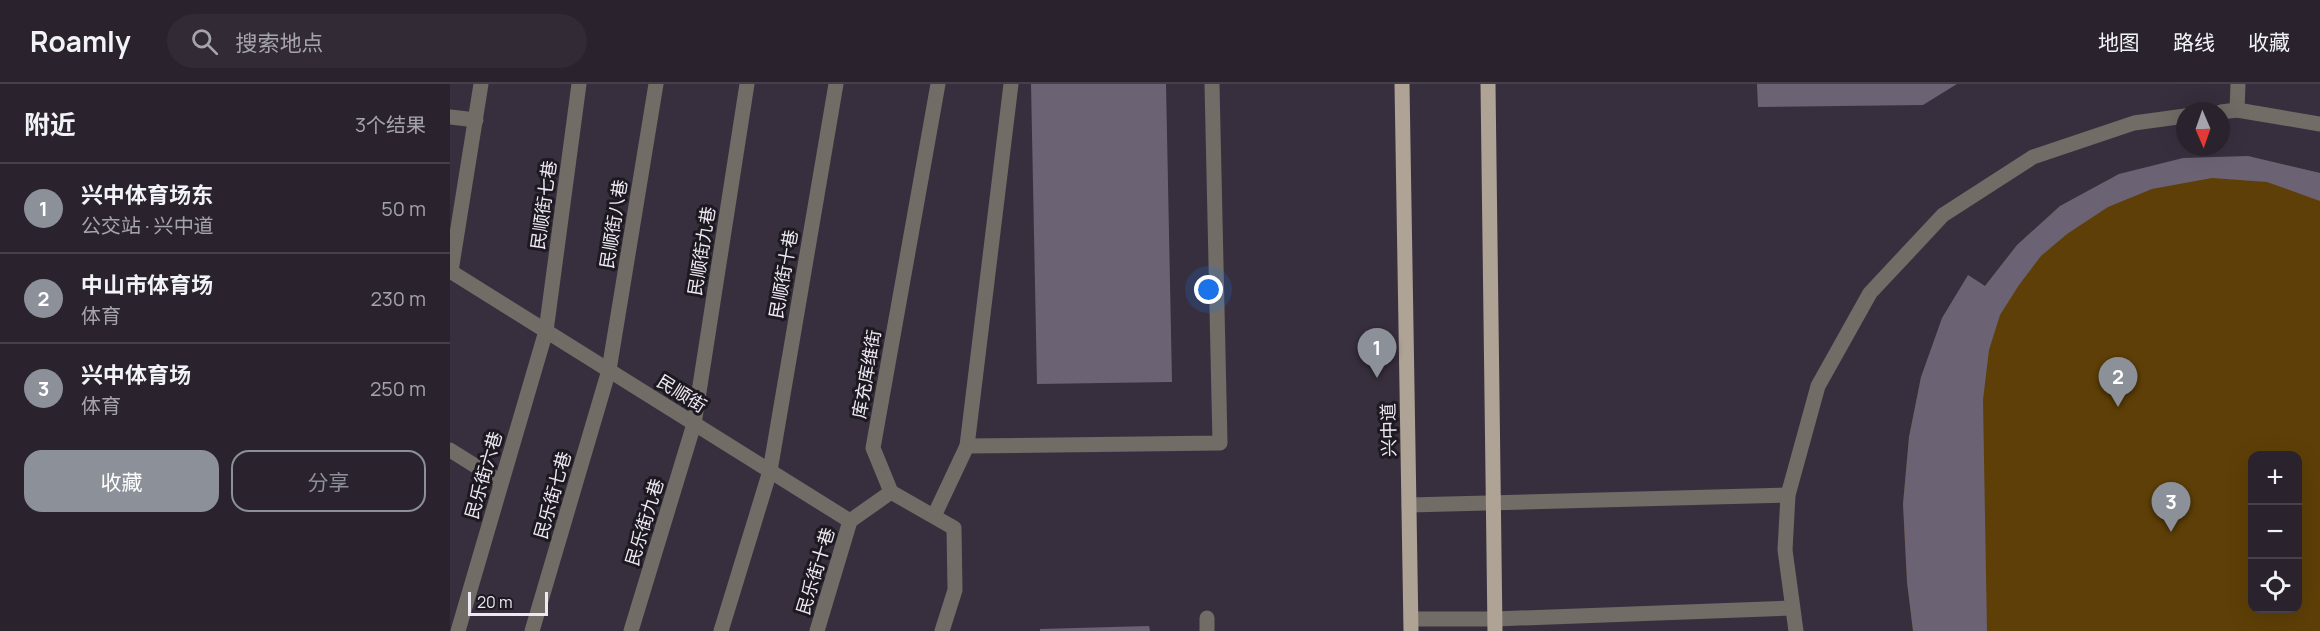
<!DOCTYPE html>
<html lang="zh">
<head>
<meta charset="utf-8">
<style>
	:root { --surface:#2a232e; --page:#322b36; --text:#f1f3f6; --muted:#a5a4aa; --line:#46404a; --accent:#8c9099 }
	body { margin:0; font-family:Manrope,"Noto Sans SC",sans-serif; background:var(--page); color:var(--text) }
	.controls { position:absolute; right:18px; bottom:18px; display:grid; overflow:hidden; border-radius:12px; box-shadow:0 6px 24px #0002 }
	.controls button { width:54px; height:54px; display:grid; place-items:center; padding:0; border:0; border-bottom:2px solid var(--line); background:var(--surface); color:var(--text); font:30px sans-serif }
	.compass { position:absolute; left:1726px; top:18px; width:54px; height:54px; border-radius:50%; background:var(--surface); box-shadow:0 6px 24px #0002; rotate:178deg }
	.scale { position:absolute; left:18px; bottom:15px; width:80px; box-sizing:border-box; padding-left:6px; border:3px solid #ede8f2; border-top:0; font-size:16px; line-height:21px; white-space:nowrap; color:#ede8f2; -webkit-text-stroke:4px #1d1920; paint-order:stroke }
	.you { position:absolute; left:759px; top:206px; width:21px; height:21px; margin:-15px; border:4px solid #fff; border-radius:50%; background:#1a73e8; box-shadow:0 0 0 9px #1a73e833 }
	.badge { display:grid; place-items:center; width:39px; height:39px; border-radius:50%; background:var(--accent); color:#fff; font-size:20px; font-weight:700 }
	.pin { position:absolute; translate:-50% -50px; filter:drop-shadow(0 2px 3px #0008) }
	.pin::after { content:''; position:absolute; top:32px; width:21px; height:18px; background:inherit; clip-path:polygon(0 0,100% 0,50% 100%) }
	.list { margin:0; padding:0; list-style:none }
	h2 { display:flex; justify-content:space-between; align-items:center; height:78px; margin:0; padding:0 24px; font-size:26px }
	h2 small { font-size:20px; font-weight:400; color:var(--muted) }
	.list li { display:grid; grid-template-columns:39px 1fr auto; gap:18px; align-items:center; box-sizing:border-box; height:90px; padding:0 24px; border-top:2px solid var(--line) }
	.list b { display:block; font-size:22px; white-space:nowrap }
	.list p { margin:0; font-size:20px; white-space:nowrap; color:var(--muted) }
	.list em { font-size:20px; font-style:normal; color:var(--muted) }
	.actions { display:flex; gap:12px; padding:18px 24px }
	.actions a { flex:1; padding:14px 0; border:2px solid var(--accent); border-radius:18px; text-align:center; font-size:21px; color:var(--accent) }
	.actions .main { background:var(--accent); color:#fff }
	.icon { flex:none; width:33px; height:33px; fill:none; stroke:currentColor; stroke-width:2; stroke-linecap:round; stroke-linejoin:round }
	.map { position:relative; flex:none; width:1870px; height:547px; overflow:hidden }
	header { display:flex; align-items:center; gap:36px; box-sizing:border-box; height:84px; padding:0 30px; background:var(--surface); border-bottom:2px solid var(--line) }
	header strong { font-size:28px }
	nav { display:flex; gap:33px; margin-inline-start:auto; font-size:21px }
	.search { width:420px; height:54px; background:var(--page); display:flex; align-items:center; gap:15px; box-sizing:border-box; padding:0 21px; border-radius:33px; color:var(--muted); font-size:22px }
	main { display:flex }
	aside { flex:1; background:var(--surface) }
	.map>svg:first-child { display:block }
	.green { fill:#5e3f07; fill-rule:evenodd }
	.building { fill:#6b6273 }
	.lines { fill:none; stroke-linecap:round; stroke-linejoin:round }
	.minor { stroke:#716c65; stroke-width:15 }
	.primary { stroke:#aea395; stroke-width:15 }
	.labels { text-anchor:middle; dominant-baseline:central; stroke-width:6; stroke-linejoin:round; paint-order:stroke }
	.street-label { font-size:18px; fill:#ede8f2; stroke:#1d1920 }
</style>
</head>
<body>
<header>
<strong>Roamly</strong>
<div class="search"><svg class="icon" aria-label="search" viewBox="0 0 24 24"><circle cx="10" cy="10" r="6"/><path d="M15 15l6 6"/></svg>搜索地点</div>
<nav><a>地图</a><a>路线</a><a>收藏</a></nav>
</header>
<main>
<aside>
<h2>附近<small>3个结果</small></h2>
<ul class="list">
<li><span class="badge">1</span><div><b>兴中体育场东</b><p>公交站 · 兴中道</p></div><em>50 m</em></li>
<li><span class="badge">2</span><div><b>中山市体育场</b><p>体育</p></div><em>230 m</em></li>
<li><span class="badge">3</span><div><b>兴中体育场</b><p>体育</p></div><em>250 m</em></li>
</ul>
<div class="actions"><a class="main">收藏</a><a>分享</a></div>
</aside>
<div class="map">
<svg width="1870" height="547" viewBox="0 0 1870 547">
	<rect width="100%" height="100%" fill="#382f3e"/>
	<path class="green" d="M 1798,72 L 1870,89 L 1870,547 L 1463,547 L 1457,498 L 1453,420 L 1459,353 L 1471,293 L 1518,191 L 1535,202 L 1567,161 L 1610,122 L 1669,90 ZM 1802,372 L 1848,372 L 1848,524 L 1802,524 Z"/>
	<g class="building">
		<path d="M 581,0 L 716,0 L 722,298 L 587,300 Z"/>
		<path d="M 1307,0 L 1507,0 L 1473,21 L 1308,23 Z"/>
		<path d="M 1798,72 L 1870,89 L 1870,117 L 1817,98 L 1762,94 L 1702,105 L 1658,123 L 1617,150 L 1591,172 L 1569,201 L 1550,231 L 1539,266 L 1533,316 L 1537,547 L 1463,547 L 1457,498 L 1453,420 L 1459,353 L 1471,293 L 1492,234 L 1518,191 L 1535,202 L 1567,161 L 1610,122 L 1669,90 L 1733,74 Z"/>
		<path d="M 699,542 L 700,547 L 590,547 L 590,545 Z"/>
	</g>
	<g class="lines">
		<g class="minor">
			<path d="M 488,0 L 423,364 L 441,408 L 504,444 L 505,506 L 492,547"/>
			<path d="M 1787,26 L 1788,0"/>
			<path d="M 1771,28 L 1787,26 L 1870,40"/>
			<path d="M 0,33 L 26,36"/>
			<path d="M 0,187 L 400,437 L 441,408"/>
			<path d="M 1,187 L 31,0"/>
			<path d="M 517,362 L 561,0"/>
			<path d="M 0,366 L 51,398"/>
			<path d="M 959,421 L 1338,411"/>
			<path d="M 484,432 L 517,362 L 770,359 L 762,0"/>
			<path d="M 961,535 L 1045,535 L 1342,524"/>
			<path d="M 8,547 L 96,247 L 129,0"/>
			<path d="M 82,547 L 159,286 L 206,0"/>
			<path d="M 181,547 L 244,340 L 297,0"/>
			<path d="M 271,547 L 320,387 L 386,0"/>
			<path d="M 367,547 L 400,437"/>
			<path d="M 757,547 L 757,534"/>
			<path d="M 1346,547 L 1335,466 L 1338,411 L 1368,302 L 1420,209 L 1493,131 L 1583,73 L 1684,39 L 1735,32"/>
		</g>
		<g class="primary">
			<path d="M 952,0 L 961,547"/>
			<path d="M 1038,0 L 1045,547"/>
		</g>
	</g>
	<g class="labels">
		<g class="street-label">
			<text transform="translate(93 121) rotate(-82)">民顺街七巷</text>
			<text transform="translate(163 140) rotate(-81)">民顺街八巷</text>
			<text transform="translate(251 167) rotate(-81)">民顺街九巷</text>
			<text transform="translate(333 190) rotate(-80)">民顺街十巷</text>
			<text transform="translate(416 290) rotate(-80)">库充库维街</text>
			<text transform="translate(232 309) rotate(32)">民顺街</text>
			<text transform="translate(938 346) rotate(-91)">兴中道</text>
			<text transform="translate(33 391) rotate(-74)">民乐街六巷</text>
			<text transform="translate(102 411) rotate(-74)">民乐街七巷</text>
			<text transform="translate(194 438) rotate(-73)">民乐街九巷</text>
			<text transform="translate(365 487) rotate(-73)">民乐街十巷</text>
		</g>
	</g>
</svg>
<div class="controls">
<button>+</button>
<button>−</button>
<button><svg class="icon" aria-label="locate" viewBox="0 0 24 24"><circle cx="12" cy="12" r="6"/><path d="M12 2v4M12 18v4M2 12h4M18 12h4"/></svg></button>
</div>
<svg class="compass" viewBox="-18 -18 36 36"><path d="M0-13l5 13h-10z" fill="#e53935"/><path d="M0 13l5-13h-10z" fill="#a5a4aa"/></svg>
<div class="scale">20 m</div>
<div class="you"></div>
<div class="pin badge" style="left:927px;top:294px">1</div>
<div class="pin badge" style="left:1668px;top:323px">2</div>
<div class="pin badge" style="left:1721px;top:448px">3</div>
</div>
</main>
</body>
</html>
